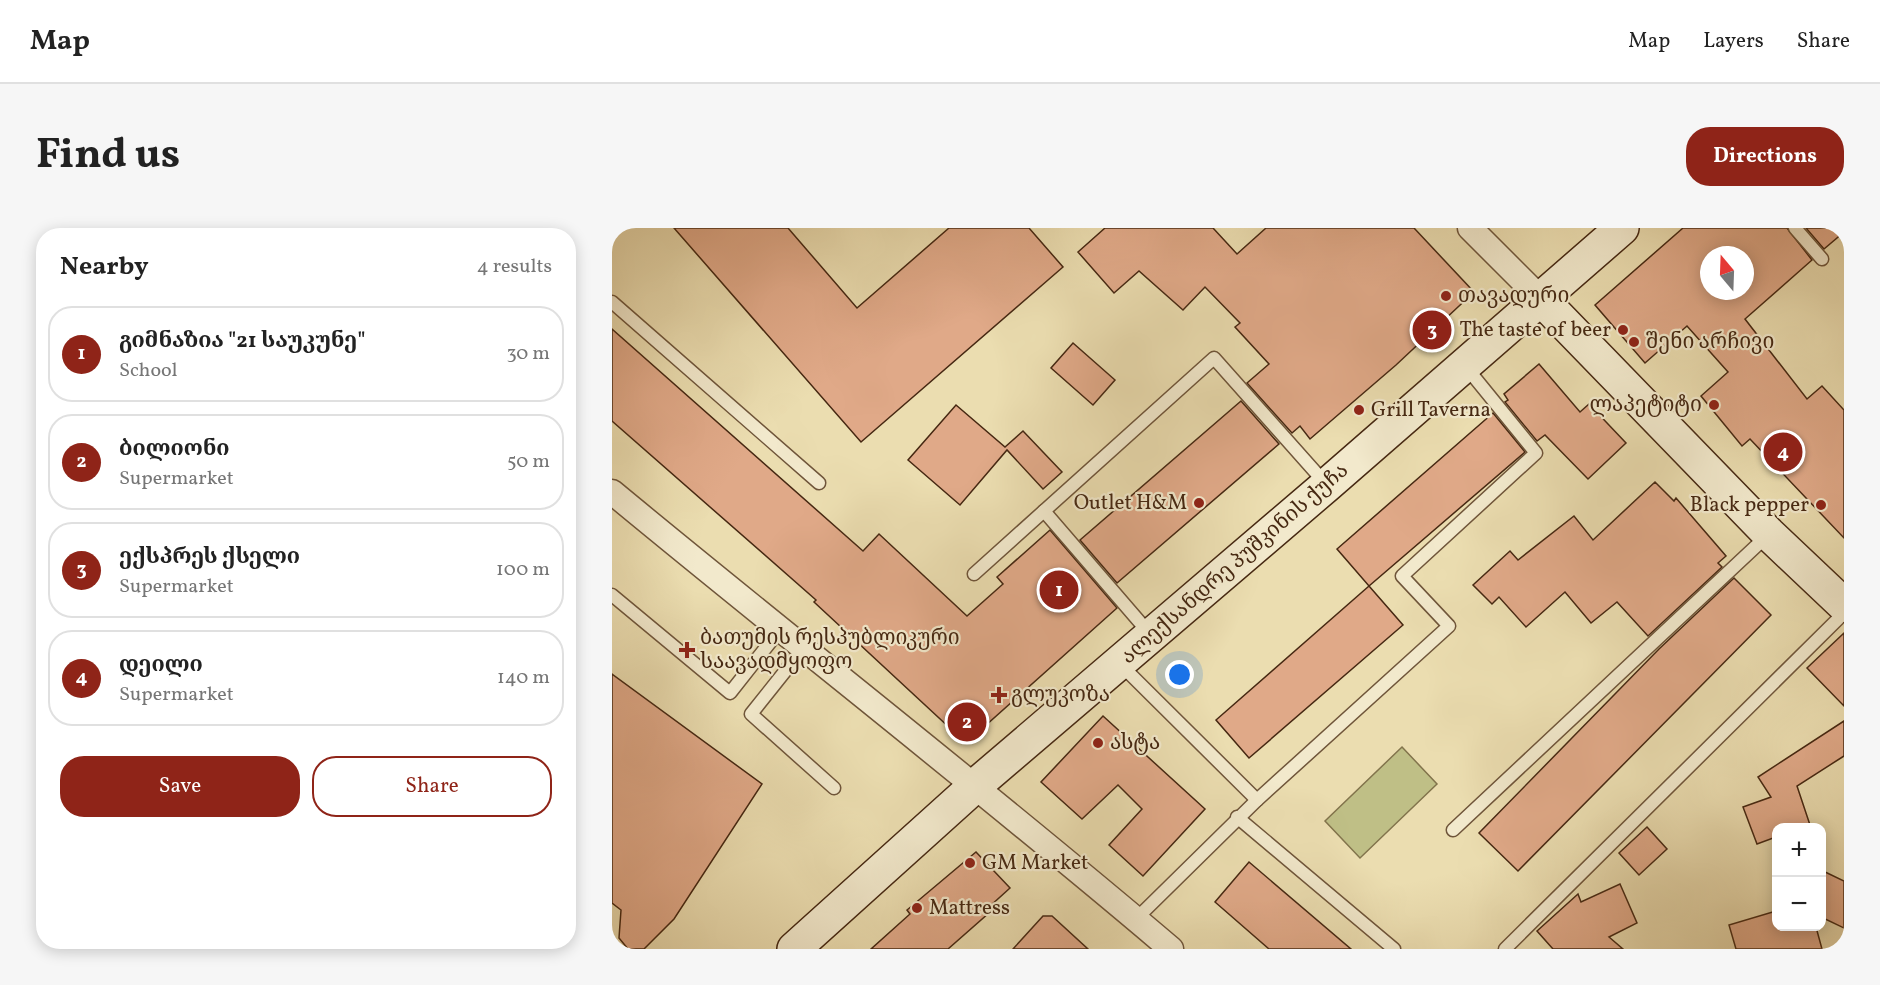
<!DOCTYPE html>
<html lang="en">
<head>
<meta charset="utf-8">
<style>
	:root { --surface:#fff; --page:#f6f6f6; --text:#222; --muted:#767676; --line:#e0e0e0; --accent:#8f2418 }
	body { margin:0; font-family:Vollkorn,"Noto Serif Georgian",serif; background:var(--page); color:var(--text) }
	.controls { position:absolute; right:18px; bottom:18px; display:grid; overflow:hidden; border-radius:12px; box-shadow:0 3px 15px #0003 }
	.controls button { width:54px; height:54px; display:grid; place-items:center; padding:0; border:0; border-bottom:2px solid var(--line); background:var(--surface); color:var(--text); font:30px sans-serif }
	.compass { position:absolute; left:1088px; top:18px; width:54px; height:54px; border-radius:50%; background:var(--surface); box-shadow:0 3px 15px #0003; rotate:341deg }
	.you { position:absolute; left:568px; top:447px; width:21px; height:21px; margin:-15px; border:4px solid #fff; border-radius:50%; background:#1a73e8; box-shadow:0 0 0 9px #1a73e833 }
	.badge { display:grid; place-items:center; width:39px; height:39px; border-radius:50%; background:var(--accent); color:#fff; font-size:20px; font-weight:700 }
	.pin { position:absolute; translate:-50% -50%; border:3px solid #fff; box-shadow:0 2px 6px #0006 }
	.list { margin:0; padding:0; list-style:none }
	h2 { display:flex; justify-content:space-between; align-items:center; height:78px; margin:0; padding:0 24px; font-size:26px }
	h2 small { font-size:20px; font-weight:400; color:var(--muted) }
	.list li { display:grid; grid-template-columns:39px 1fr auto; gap:18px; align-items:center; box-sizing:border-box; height:96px; margin:0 12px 12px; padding:0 12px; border:2px solid var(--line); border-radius:24px }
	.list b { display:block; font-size:22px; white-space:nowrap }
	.list p { margin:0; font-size:20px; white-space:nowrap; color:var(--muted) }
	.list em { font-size:20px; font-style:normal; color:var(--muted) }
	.actions { display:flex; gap:12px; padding:18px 24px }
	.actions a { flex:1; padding:14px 0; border:2px solid var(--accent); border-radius:24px; text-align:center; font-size:21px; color:var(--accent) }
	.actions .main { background:var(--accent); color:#fff }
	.map { position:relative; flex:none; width:1232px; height:721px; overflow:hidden; border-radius:24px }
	header { display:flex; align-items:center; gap:36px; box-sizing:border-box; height:84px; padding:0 30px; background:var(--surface); border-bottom:2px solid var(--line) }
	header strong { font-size:28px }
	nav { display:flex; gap:33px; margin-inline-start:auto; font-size:21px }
	.intro { display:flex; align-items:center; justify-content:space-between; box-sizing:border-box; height:144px; padding:0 36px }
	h1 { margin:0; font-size:42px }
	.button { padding:15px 27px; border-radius:24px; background:var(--accent); color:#fff; font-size:21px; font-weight:700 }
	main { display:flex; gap:36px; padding:0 36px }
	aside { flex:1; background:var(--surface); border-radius:24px; box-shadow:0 3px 15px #0003 }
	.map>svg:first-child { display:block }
	.green { fill:#bfbf86; stroke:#82744c; stroke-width:1.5 }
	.building { fill:#e0a988; stroke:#462812; stroke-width:1.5; fill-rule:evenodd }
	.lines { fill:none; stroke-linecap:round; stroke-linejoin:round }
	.lane-casing { stroke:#6f553a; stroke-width:15 }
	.street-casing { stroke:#6f553a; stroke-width:27 }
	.secondary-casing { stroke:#462812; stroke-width:36 }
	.lane { stroke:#f2e9cc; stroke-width:12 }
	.street { stroke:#f2e9cc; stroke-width:24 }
	.secondary { stroke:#f2e9cc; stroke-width:33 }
	.poi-dot { fill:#8f2418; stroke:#f2e9cc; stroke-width:2 }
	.labels { text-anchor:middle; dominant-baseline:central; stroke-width:4.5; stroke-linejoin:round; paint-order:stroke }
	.poi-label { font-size:21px; fill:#462812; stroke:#f2e9cc; text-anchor:start }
	.street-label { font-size:21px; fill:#462812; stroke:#f2e9cc }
</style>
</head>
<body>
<header>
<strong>Map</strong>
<nav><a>Map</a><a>Layers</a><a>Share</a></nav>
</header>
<div class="intro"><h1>Find us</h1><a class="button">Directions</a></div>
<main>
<aside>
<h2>Nearby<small>4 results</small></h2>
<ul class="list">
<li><span class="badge">1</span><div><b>გიმნაზია &quot;21 საუკუნე&quot;</b><p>School</p></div><em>30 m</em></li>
<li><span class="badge">2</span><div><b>ბილიონი</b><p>Supermarket</p></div><em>50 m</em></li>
<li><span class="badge">3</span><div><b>ექსპრეს ქსელი</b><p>Supermarket</p></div><em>100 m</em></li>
<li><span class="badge">4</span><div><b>დეილი</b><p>Supermarket</p></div><em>140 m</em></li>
</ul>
<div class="actions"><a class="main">Save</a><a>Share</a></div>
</aside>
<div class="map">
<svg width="1232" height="721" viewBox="0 0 1232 721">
	<rect width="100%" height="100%" fill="#ebddb0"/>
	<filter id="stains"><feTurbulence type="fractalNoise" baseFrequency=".00333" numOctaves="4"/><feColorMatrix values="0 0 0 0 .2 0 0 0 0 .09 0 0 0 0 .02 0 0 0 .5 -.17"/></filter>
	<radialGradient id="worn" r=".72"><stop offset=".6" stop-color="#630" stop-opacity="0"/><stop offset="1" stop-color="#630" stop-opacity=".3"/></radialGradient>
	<path class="green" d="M 790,519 L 825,556 L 748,630 L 713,593 Z"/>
	<g class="building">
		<path d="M 62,0 L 176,0 L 245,80 L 337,0 L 417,0 L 451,39 L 249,214 Z"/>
		<path d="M 493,0 L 601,0 L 625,26 L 654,0 L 802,0 L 862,64 L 784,137 L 698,211 L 688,198 L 680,205 L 635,155 L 657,136 L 623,99 L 628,95 L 593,59 L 571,82 L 527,43 L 502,65 L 466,24 Z"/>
		<path d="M 1071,0 L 1175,0 L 1200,32 L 1133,91 L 1195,171 L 1210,158 L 1232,182 L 1232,310 L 1138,211 L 1130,218 L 1089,168 L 1116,144 L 1075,98 L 1033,135 L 983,77 ZM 1097,27 L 1133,27 L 1133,63 L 1097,63 Z"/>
		<path d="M 1194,0 L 1232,0 L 1232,4 L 1212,21 Z"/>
		<path d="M 0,101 L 251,323 L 267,306 L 355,388 L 391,356 L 385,349 L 438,302 L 505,380 L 354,515 L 202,374 L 204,372 L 0,193 Z"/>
		<path d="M 461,115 L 503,152 L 481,177 L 439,140 Z"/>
		<path d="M 927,136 L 968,184 L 977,176 L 1014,215 L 976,251 L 933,207 L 925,213 L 893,174 L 896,172 L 892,166 Z"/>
		<path d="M 629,173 L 667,216 L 505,355 L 468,312 Z"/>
		<path d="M 344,177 L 393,219 L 411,203 L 450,244 L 431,261 L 395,222 L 348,277 L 296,232 Z"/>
		<path d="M 881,185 L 913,224 L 757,358 L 725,321 Z"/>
		<path d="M 1043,254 L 1062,273 L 1064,270 L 1114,328 L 1106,335 L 1110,339 L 1036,408 L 1005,374 L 979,395 L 953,364 L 914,399 L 887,369 L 880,376 L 861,357 L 898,323 L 906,332 L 962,288 L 981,312 Z"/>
		<path d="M 1122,350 L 1159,387 L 906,643 L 867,605 L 1047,421 Z"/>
		<path d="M 757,358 L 791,397 L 637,530 L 604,492 Z"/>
		<path d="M 1232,405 L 1232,478 L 1195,440 Z"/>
		<path d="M 0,446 L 150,556 L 62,691 L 32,721 L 16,721 L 7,710 L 9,682 L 0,675 Z"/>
		<path d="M 491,488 L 593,581 L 531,648 L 497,617 L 530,581 L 506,557 L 470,591 L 429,554 Z"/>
		<path d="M 1232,493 L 1232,528 L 1185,558 L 1199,600 L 1164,600 L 1164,609 L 1145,616 L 1131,579 L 1159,569 L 1146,549 Z"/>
		<path d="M 1035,599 L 1055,621 L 1027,647 L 1007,625 Z"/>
		<path d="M 364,624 L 398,660 L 376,680 L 378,684 L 336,721 L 259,721 L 298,686 L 295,682 Z"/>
		<path d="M 637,634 L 739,721 L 657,721 L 603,674 Z"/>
		<path d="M 1209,642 L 1232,653 L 1232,700 L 1209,689 Z"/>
		<path d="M 1008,656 L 1025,695 L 997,709 L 1011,721 L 941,721 L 925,703 L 966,666 L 969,674 Z"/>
		<path d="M 1164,683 L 1164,699 L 1204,699 L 1210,721 L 1124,721 L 1117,697 Z"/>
		<path d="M 431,688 L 440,688 L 476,721 L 401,721 Z"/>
	</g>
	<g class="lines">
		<defs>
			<g id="lane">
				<path d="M 1183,0 L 1210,31"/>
				<path d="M 0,74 L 207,255"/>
				<path d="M 432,283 L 538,406"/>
				<path d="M 362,346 L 602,130 L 714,256"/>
				<path d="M 0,367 L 118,465 L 167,403"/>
				<path d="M 190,422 L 139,486 L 222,560"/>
				<path d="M 508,436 L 645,572 L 837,398 L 790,348 L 924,225 L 854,139"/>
				<path d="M 625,589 L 782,721"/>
				<path d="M 841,602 L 1156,307"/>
				<path d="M 524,691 L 645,572"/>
				<path d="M 893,721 L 1232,385"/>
			</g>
			<g id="street">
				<path d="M 858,0 L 929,71"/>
				<path d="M 0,264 C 186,418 376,565 559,721"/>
			</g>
			<g id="secondary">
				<path d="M 929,71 L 1157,306 L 1232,377"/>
				<path d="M 182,721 L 364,557 L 715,257 L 1010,0"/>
			</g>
		</defs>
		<use href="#lane" class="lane-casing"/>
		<use href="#street" class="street-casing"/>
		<use href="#secondary" class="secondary-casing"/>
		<use href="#lane" class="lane"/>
		<use href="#street" class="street"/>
		<use href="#secondary" class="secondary"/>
	</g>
	<g class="poi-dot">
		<circle cx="834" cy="68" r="6"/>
		<circle cx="1011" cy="102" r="6"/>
		<circle cx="1022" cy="114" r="6"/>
		<circle cx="1102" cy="177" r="6"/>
		<circle cx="747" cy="182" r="6"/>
		<circle cx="587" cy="275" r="6"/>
		<circle cx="1209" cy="277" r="6"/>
		<path d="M72 413h6v6h6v6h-6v6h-6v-6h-6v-6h6z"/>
		<path d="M384 458h6v6h6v6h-6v6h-6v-6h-6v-6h6z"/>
		<circle cx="486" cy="515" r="6"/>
		<circle cx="358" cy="635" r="6"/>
		<circle cx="305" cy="680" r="6"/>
	</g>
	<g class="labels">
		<g class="poi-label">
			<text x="846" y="68">თავადური</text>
			<text x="999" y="102" text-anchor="end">The taste of beer</text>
			<text x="1034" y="114">შენი არჩივი</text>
			<text x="1090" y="177" text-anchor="end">ლაპეტიტი</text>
			<text x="759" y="182">Grill Taverna</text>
			<text x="575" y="275" text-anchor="end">Outlet H&amp;M</text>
			<text x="1197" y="277" text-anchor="end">Black pepper</text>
			<text x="88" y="410">ბათუმის რესპუბლიკური<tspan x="88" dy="24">საავადმყოფო</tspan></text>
			<text x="399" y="467">გლუკოზა</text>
			<text x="498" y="515">ასტა</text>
			<text x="370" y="635">GM Market</text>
			<text x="317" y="680">Mattress</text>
		</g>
		<g class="street-label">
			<text transform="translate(623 336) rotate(-41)">ალექსანდრე პუშკინის ქუჩა</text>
		</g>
	</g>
	<rect width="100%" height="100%" filter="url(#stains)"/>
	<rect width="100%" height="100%" fill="url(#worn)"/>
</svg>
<div class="controls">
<button>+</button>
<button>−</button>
</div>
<svg class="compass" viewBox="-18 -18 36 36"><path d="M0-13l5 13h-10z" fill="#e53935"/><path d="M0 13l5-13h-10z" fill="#767676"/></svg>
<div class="you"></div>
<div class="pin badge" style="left:447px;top:362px">1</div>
<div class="pin badge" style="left:355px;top:494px">2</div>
<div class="pin badge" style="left:820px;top:102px">3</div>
<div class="pin badge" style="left:1171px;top:224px">4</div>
</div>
</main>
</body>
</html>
